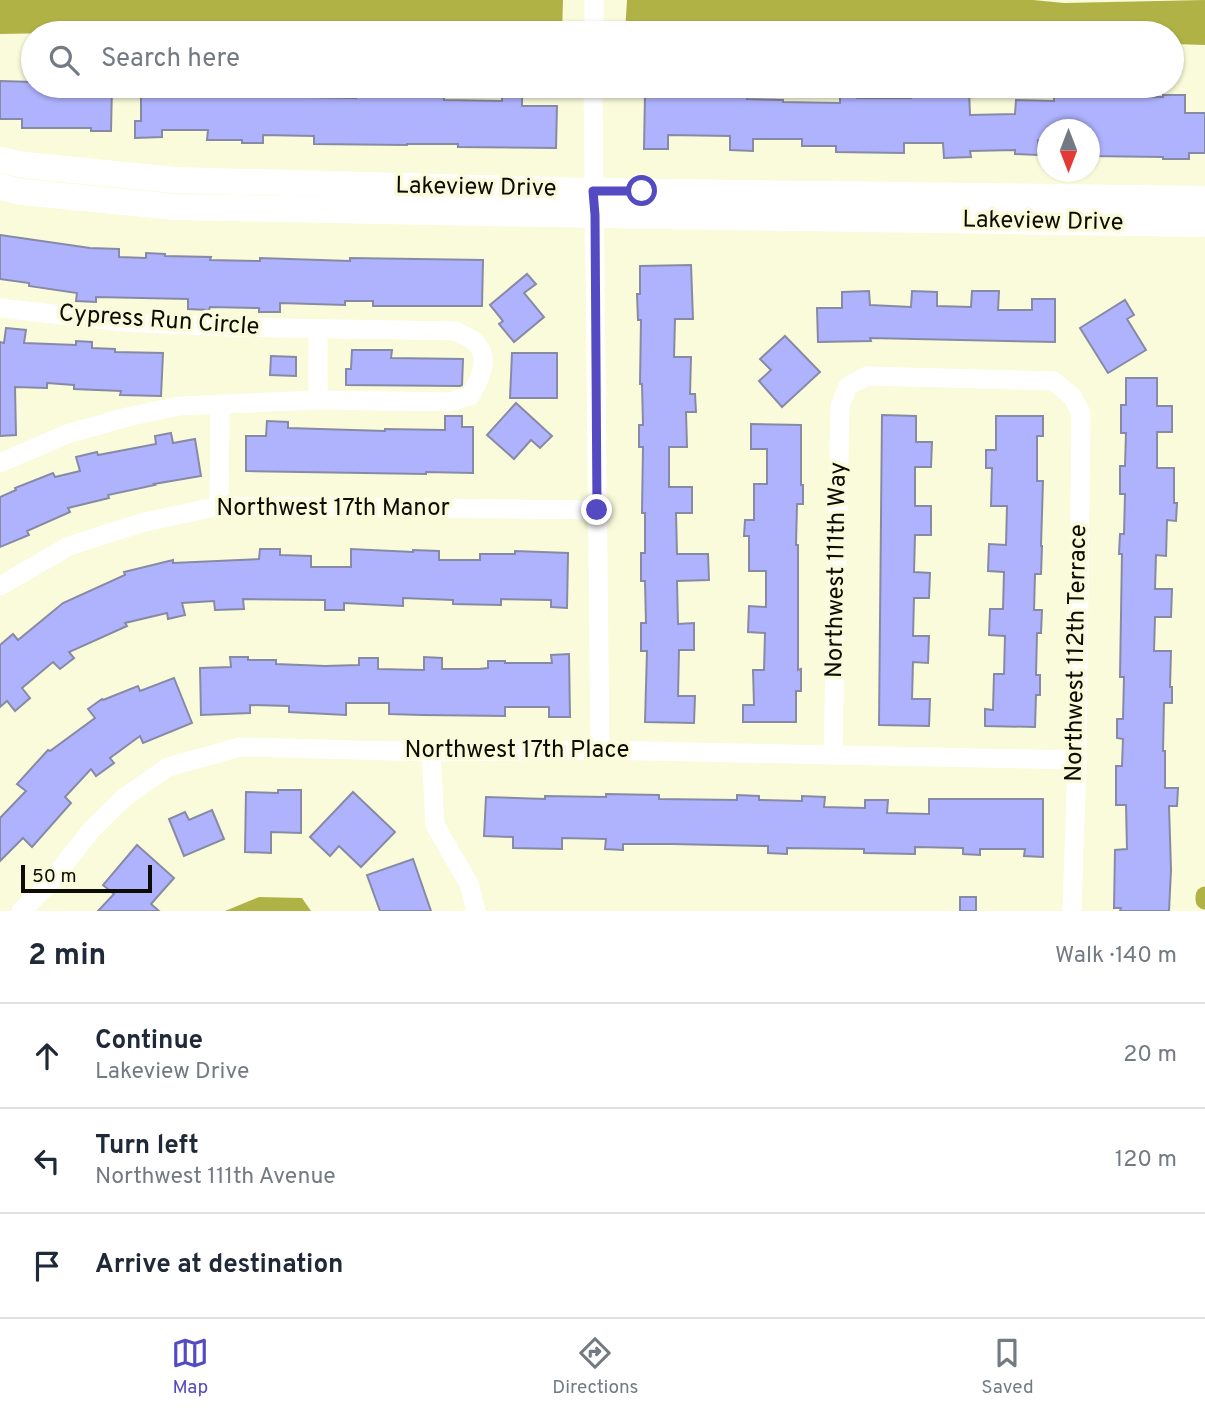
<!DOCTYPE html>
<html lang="en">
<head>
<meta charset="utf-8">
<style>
	:root { --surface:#fff; --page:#f6f6f7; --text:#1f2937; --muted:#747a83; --line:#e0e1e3; --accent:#544bc2 }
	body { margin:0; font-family:Overpass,sans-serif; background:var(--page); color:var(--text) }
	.compass { position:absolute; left:1037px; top:119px; width:63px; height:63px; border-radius:50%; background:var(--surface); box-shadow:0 2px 5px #0004; rotate:180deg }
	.scale { position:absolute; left:21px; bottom:18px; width:131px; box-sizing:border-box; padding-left:7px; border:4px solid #0c0c03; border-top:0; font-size:19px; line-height:24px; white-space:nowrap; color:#0c0c03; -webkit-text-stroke:5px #f9fbdb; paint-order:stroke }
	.stop { position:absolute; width:21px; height:21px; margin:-16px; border:5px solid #544bc2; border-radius:50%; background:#fff }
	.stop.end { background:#544bc2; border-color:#fff; box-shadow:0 2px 7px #0008 }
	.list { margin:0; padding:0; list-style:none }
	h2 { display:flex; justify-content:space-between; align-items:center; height:91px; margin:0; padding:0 28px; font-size:30px }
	h2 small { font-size:23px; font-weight:400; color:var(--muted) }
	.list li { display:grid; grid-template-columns:46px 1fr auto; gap:21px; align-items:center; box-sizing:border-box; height:105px; padding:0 28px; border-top:2px solid var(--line) }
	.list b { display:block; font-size:26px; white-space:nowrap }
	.list p { margin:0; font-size:23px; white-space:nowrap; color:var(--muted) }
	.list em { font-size:23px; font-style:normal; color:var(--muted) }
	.icon { flex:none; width:38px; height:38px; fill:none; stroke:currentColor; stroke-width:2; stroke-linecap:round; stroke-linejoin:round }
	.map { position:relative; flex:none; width:1205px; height:911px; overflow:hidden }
	.search { position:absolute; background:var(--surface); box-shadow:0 2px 5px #0004; left:21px; right:21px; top:21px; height:77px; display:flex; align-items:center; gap:18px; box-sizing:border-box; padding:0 24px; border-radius:38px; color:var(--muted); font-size:26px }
	.sheet { height:406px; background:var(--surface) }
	nav { display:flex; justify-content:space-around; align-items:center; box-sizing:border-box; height:98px; border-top:2px solid var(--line); background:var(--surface); font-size:19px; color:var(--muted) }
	nav a { display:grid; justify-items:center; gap:4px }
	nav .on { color:var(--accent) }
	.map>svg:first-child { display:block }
	.water { fill:#b1b246 }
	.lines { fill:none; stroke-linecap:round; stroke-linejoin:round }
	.canal { stroke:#b1b246; stroke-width:19 }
	.building { fill:#afb3fd; stroke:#878aa5; stroke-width:2 }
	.street { stroke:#fff; stroke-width:19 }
	.secondary { stroke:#fff; stroke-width:26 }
	.route { stroke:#544bc2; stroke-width:9 }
	.labels { text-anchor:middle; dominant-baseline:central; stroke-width:7; stroke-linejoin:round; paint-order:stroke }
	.street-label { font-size:24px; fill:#0c0c03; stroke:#f9fbdb }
</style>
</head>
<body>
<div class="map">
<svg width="1205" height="911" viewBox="0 0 1205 911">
	<rect width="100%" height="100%" fill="#f9fbdb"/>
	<g class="water">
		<path d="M 0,0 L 563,0 L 562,33 L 105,32 L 0,34 Z"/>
		<path d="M 627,0 L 1033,0 L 1064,3 L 1205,0 L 1205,45 L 1172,44 L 1172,33 L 625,33 Z"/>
		<path d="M 259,897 L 302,898 L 311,911 L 225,911 Z"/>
	</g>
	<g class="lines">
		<path class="canal" d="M 1205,900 L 1205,896"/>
	</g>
	<g class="building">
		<path d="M 0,81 L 33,82 L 33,86 L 112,86 L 111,131 L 91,131 L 91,128 L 22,128 L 22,119 L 0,119 Z"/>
		<path d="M 208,86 L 228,86 L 228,90 L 289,91 L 289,86 L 308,86 L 308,97 L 356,98 L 356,95 L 393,95 L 393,86 L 444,86 L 444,100 L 502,101 L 502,86 L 522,86 L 522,106 L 557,106 L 556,148 L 458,147 L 458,144 L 407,144 L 407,145 L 314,144 L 314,136 L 263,135 L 263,143 L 242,143 L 242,140 L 207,140 L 208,130 L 162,130 L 162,137 L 135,138 L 135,121 L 141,121 L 141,94 L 208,93 Z"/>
		<path d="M 685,86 L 748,86 L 747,99 L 783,100 L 783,102 L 840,103 L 840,90 L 858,90 L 857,98 L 911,98 L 911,86 L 931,86 L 931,90 L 969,90 L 970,115 L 1015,114 L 1016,100 L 1054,101 L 1054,86 L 1076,86 L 1076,96 L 1163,97 L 1163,95 L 1185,95 L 1185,113 L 1205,113 L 1205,153 L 1189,153 L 1189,159 L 1163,159 L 1163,157 L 1089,156 L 1089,130 L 1047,130 L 1047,140 L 1038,140 L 1038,155 L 1015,154 L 1015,150 L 970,151 L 971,157 L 944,158 L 943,143 L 904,143 L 904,153 L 836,152 L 836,146 L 802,146 L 802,139 L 753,139 L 753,151 L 730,150 L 730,136 L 668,135 L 668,149 L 644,149 L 645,94 L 684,95 Z"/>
		<path d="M 0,235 L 90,248 L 119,249 L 119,257 L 146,258 L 146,253 L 165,254 L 165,256 L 211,257 L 210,260 L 260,261 L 260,258 L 350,261 L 350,258 L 483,260 L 482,306 L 373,306 L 373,301 L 345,301 L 345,305 L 280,303 L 280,312 L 259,312 L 259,308 L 210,307 L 209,310 L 188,309 L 188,299 L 96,297 L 96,302 L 76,301 L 77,293 L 29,286 L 29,283 L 0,279 Z"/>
		<path d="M 691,265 L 693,319 L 675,319 L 674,357 L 691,357 L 690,394 L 695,394 L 696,412 L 686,412 L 687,447 L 669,447 L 669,487 L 692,487 L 692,513 L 676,513 L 677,554 L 708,554 L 709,580 L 677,581 L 678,624 L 694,623 L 694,650 L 679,650 L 678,696 L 695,696 L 694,723 L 645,722 L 647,651 L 641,651 L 641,623 L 646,623 L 645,581 L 641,581 L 641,553 L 645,553 L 645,513 L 642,513 L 643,447 L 639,447 L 639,425 L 643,425 L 642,384 L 640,384 L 641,320 L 638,320 L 637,294 L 640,294 L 640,266 Z"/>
		<path d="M 527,274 L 536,284 L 524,293 L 544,317 L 514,342 L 499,324 L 503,321 L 490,305 Z"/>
		<path d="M 869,291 L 870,305 L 911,307 L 912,291 L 937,292 L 937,306 L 971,307 L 972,291 L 999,291 L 998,310 L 1032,310 L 1032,299 L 1055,299 L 1055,342 L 870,338 L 871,341 L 818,342 L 817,308 L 842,308 L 842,292 Z"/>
		<path d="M 1125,300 L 1134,315 L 1127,319 L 1146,350 L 1108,373 L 1080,328 Z"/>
		<path d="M 6,328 L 26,330 L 24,343 L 76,345 L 76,341 L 92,342 L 92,348 L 115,349 L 115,352 L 163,353 L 161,396 L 120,395 L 121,391 L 74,389 L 74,385 L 47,383 L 47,388 L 15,387 L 16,435 L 0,436 L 0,342 L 4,343 Z"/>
		<path d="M 785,336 L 820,372 L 782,407 L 759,381 L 771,370 L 760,359 Z"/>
		<path d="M 352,350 L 392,350 L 391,358 L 463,359 L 462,385 L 460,386 L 346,385 L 346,369 L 351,369 Z"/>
		<path d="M 512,353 L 557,353 L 557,398 L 510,398 Z"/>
		<path d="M 271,356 L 296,357 L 296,376 L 270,375 Z"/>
		<path d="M 1126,378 L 1157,378 L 1157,406 L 1172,406 L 1172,432 L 1157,432 L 1157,468 L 1174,468 L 1174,503 L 1177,503 L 1176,521 L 1167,520 L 1166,556 L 1156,555 L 1155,589 L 1172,589 L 1171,617 L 1155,617 L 1154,651 L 1171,651 L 1170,687 L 1172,687 L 1172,703 L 1164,703 L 1163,751 L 1165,751 L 1165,788 L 1178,788 L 1177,806 L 1169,806 L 1171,870 L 1169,911 L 1120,911 L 1121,908 L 1114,908 L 1115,850 L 1127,849 L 1126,805 L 1116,805 L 1116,766 L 1122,766 L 1123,739 L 1117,738 L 1117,719 L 1123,719 L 1124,677 L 1120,677 L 1122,554 L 1119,554 L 1120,534 L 1124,534 L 1125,494 L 1120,494 L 1120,466 L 1125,466 L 1126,433 L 1121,433 L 1121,405 L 1126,405 Z"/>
		<path d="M 516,403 L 552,436 L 540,448 L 531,440 L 514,459 L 487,435 Z"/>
		<path d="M 882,415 L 916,416 L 916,442 L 932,442 L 931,467 L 915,467 L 915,506 L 931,506 L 931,535 L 915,535 L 914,572 L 930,573 L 929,598 L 914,598 L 913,636 L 929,636 L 928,663 L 913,662 L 912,699 L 930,699 L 929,726 L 879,725 Z"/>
		<path d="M 445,416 L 462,416 L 462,427 L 473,427 L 473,473 L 426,472 L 426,474 L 246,471 L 246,436 L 266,436 L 267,421 L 288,422 L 288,428 L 385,431 L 385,429 L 445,430 Z"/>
		<path d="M 996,416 L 1043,416 L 1043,436 L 1037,436 L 1037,481 L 1043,481 L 1041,546 L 1042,546 L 1041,574 L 1035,574 L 1034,610 L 1042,610 L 1041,633 L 1037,633 L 1036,675 L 1040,675 L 1040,695 L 1036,695 L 1035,727 L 985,726 L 985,709 L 993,710 L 994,674 L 1004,674 L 1005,636 L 989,635 L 990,609 L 1003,609 L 1004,572 L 988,571 L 989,544 L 1006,545 L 1007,506 L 991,506 L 992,468 L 986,468 L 986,450 L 996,450 Z"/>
		<path d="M 751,424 L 801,425 L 801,485 L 803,485 L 803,504 L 797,504 L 796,545 L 798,545 L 798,670 L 801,669 L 801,691 L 796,691 L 796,722 L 743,722 L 743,705 L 754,705 L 753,670 L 764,670 L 765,633 L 748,632 L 749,606 L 766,607 L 766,571 L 749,571 L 749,536 L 744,536 L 745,520 L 754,520 L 754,484 L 767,484 L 767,449 L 751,449 Z"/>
		<path d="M 171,433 L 173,443 L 195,439 L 201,476 L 154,484 L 155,485 L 108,495 L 109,498 L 68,508 L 70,512 L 27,531 L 29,535 L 0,547 L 0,497 L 16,490 L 15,488 L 53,473 L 55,477 L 80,471 L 76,457 L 97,452 L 98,455 L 156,444 L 155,436 Z"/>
		<path d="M 260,549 L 280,549 L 280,555 L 311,556 L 311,567 L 351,567 L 351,549 L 413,552 L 413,550 L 439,551 L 439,560 L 480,560 L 480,554 L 515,554 L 515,551 L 568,553 L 567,608 L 551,607 L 551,600 L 501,599 L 501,605 L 453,604 L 453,600 L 403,598 L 403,606 L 344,603 L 344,610 L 325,610 L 325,600 L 243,599 L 244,609 L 215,610 L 214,601 L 182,603 L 185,615 L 168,619 L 167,613 L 125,623 L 127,626 L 69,652 L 74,658 L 60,669 L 53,662 L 22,688 L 30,698 L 15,711 L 7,701 L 0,707 L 0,645 L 13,634 L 18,640 L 63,603 L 125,575 L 124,572 L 173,560 L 173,563 L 259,559 Z"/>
		<path d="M 569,654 L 570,717 L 549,717 L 549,707 L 505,707 L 505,716 L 423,715 L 389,714 L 389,703 L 346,703 L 346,715 L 289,712 L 289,706 L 250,705 L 250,713 L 201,715 L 200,668 L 231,667 L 230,657 L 248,657 L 248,660 L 276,660 L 276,664 L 325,666 L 359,665 L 359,658 L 378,658 L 378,669 L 424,670 L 424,657 L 442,658 L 442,669 L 479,669 L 488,668 L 488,661 L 505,661 L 505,663 L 552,663 L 551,655 Z"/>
		<path d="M 174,678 L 192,723 L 143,743 L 140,736 L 110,758 L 114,763 L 96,776 L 91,769 L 65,797 L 71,803 L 32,847 L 23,838 L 0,861 L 0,818 L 26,791 L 17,784 L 48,750 L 50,751 L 95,718 L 88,709 L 102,699 L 103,700 L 138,686 L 140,691 Z"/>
		<path d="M 278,790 L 301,790 L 301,833 L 271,832 L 271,853 L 245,852 L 246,792 L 278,793 Z"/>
		<path d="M 353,792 L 395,832 L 361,867 L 339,846 L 330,856 L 310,837 Z"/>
		<path d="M 606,794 L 659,795 L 659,799 L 737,800 L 737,795 L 759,796 L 759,800 L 802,801 L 802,796 L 825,797 L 824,807 L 865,808 L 865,800 L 888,800 L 887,813 L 929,814 L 929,799 L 1043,799 L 1043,857 L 1024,856 L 1025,849 L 980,849 L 980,855 L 963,854 L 963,848 L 915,847 L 915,854 L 864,853 L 864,849 L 787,848 L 787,854 L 768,853 L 768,846 L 672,844 L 623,844 L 623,850 L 605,849 L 606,839 L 562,838 L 562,849 L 513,848 L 513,837 L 484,836 L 486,797 L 545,799 L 545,796 L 606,797 Z"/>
		<path d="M 212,810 L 224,839 L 184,856 L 169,819 L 185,812 L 189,820 Z"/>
		<path d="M 137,845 L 174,878 L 151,904 L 159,911 L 98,911 L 114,894 L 103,885 Z"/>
		<path d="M 413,859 L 431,911 L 380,911 L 367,875 Z"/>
		<rect x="960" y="897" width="16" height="14"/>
	</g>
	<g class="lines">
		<g class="street">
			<path d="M 594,33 L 594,0"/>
			<path d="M 593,86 L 600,750"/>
			<path d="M 0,308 L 123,322 L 231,327 L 456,331 C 462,335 471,338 476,343 C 491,359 479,381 470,396 L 450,402 L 318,400 L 179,406 L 127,417 L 67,434 L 0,463"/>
			<path d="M 318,329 L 318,400"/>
			<path d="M 219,506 L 220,405"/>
			<path d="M 0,586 L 69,546 L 141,523 L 219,506 L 597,510"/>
			<path d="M 431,752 L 435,825 L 469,884 L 476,911"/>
			<path d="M 833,755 L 840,406 L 848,386 L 867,376 L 1053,381 L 1072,396 L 1081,413 L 1077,760 L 1072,911"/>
			<path d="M 21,911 L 46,887 L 93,828 L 125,797 L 168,767 L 240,747 L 431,752 L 600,750 L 1077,760"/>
		</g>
		<g class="secondary">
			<path d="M 0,160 L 25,165 L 175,180 L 593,191 L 1205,199"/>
			<path d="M 0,187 L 22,192 L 175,207 L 595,215 L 1205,224"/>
		</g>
	</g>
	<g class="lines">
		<path class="route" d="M 597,510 L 595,215 L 593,191 L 642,191"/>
	</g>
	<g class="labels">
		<g class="street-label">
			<text transform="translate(476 188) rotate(1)">Lakeview Drive</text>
			<text transform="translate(1043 222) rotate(1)">Lakeview Drive</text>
			<text transform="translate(159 321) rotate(4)">Cypress Run Circle</text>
			<text x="333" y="509">Northwest 17th Manor</text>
			<text transform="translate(837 570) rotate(-89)">Northwest 111th Way</text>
			<text transform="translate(1077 653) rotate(-89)">Northwest 112th Terrace</text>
			<text x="517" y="751">Northwest 17th Place</text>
		</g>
	</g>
</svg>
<svg class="compass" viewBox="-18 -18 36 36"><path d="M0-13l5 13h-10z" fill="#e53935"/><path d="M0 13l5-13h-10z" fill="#747a83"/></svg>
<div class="scale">50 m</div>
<div class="stop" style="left:642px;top:191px"></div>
<div class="stop end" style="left:597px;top:510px"></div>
<div class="search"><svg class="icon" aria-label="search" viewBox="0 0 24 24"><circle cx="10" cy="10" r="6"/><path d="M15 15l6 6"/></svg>Search here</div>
</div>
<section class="sheet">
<h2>2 min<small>Walk · 140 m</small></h2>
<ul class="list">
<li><svg class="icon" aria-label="ahead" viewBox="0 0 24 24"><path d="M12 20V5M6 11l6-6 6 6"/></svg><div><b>Continue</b><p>Lakeview Drive</p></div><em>20 m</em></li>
<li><svg class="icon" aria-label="left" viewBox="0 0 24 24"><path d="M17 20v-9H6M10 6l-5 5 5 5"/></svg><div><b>Turn left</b><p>Northwest 111th Avenue</p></div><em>120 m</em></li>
<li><svg class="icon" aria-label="arrive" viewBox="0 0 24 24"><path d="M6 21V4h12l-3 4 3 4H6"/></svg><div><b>Arrive at destination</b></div></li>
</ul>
</section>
<nav>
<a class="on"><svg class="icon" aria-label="map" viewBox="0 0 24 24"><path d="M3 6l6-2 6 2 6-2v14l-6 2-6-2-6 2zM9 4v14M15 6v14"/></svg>Map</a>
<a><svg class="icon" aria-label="directions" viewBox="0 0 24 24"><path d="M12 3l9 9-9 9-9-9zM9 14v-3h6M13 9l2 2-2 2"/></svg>Directions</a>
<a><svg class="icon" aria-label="saved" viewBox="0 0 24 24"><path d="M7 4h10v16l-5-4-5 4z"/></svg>Saved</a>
</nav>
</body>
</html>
